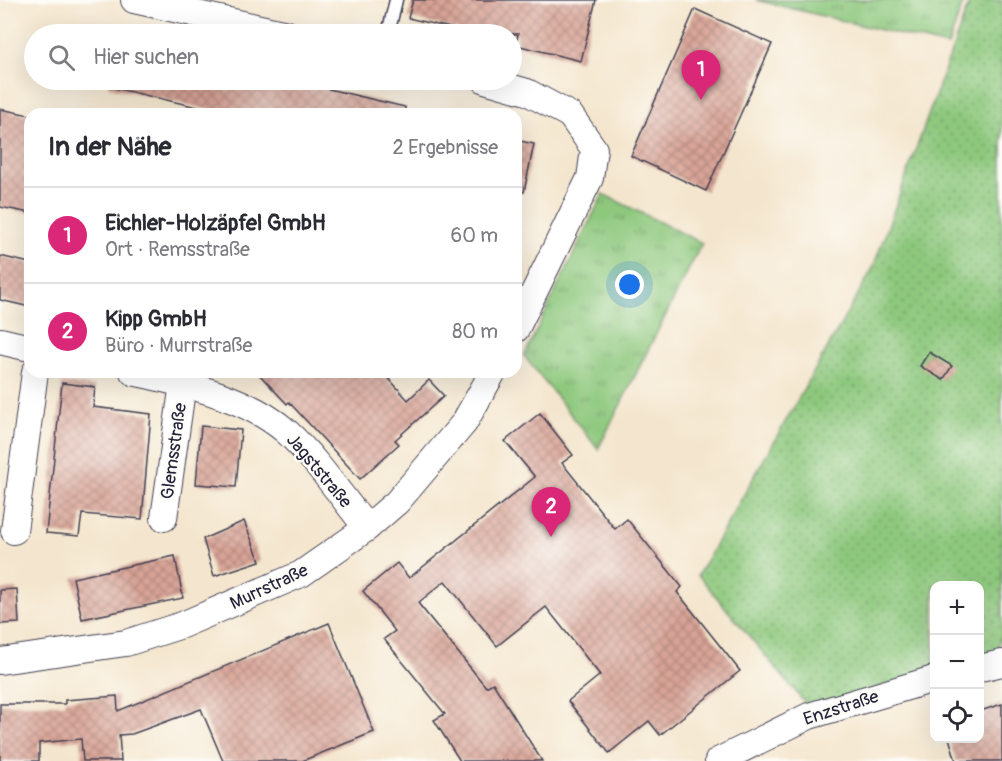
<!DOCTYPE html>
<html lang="de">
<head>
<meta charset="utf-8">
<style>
	:root { --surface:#fff; --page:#f7f7f7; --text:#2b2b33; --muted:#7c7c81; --line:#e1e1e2; --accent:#db2777 }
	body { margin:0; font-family:Pangolin,sans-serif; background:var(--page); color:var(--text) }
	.controls { position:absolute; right:18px; bottom:18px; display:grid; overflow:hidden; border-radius:12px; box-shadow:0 6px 24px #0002 }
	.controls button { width:54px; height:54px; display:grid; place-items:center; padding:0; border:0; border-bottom:2px solid var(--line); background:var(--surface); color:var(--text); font:30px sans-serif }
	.you { position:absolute; left:630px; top:285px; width:21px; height:21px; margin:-15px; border:4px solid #fff; border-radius:50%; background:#1a73e8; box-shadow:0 0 0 9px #1a73e833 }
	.badge { display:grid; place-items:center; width:39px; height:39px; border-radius:50%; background:var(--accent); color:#fff; font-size:20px; font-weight:700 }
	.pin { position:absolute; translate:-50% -50px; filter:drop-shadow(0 2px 3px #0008) }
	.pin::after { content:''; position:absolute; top:32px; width:21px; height:18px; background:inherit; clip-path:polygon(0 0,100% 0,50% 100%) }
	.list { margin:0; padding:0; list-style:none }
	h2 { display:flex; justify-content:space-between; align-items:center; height:78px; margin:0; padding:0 24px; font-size:26px }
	h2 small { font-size:20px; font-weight:400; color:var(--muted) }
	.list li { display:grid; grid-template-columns:39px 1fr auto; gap:18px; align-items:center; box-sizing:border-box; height:96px; padding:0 24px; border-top:2px solid var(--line) }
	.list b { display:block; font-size:22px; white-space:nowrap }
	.list p { margin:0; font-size:20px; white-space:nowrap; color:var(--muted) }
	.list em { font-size:20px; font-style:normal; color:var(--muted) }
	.icon { flex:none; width:33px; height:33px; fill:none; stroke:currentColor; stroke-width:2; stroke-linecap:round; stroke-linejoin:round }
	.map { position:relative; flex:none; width:1002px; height:761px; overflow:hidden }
	.search { position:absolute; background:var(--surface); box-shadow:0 6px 24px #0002; left:24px; top:24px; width:498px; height:66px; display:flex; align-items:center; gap:15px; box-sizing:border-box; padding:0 21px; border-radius:33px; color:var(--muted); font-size:22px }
	.panel { position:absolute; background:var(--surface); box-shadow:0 6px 24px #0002; left:24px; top:108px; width:498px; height:270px; border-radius:18px }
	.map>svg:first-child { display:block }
	.grass { fill:url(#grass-tufts); stroke:#58755c; stroke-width:1.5 }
	.garden { fill:url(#garden-dots); stroke:#58755c; stroke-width:1.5 }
	.building { fill:url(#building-cross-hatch) }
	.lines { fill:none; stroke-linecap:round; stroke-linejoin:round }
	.service-casing { stroke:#423f51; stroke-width:15 }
	.minor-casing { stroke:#423f51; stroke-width:28 }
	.service { stroke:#fff; stroke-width:12 }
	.minor { stroke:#fff; stroke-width:26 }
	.labels { text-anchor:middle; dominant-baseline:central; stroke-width:5; stroke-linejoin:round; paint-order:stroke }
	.street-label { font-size:18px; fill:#22223b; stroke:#fdfcf7 }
</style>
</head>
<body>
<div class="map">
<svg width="1002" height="761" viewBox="0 0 1002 761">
	<defs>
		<pattern id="grass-tufts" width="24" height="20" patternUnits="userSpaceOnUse" patternTransform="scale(1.5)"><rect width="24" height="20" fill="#8dc87d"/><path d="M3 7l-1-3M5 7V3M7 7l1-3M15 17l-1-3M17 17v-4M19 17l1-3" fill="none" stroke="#73a268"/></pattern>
		<pattern id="garden-dots" width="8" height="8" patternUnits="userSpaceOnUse" patternTransform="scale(1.5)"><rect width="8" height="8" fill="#8dc87d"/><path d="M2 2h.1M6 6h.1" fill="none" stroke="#73a268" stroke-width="1.8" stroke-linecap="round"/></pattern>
		<pattern id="building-cross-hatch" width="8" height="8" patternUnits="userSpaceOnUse" patternTransform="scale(1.5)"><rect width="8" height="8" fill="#d9a497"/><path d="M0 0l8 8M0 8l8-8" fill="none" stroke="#b0857c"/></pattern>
	</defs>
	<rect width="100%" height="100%" fill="#fdfcf7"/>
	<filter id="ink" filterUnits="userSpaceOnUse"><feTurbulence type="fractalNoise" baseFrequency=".0167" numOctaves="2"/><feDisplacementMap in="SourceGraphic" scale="12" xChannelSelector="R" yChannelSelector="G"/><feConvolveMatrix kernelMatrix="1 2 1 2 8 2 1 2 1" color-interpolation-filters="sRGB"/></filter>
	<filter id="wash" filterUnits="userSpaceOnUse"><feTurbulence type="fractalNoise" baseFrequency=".008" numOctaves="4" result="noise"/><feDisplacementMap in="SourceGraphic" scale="24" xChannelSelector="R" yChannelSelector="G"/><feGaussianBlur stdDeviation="1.35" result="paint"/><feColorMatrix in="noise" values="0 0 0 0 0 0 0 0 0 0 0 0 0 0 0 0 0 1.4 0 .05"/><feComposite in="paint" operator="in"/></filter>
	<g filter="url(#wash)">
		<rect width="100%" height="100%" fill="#f4e6ce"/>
		<g class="grass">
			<path d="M 756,0 L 964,0 L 948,46 Z"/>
			<path d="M 603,194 L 702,243 L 598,449 L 524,356 Z"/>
		</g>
		<path class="garden" d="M 970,0 L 1002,0 L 1002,634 L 996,653 L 980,658 L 980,586 L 934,586 L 934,671 L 809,708 L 698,575 L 873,268 Z"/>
		<g id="blocks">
			<g class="building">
				<path d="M 413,0 L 596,0 L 581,61 L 516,45 L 518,34 L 475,34 L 408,18 Z"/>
				<path d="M 695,9 L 772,44 L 706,191 L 631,156 Z"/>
				<path d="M 109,80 L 260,80 L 298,88 L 299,82 L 405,107 L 405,114 L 228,114 L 109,87 Z"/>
				<path d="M 0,109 L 30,115 L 30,213 L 0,207 Z"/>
				<path d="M 516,140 L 534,144 L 524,192 L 516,192 Z"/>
				<path d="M 0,256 L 30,263 L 30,307 L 0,300 Z"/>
				<path d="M 929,352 L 952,366 L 943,380 L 920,366 Z"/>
				<path d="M 257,372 L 383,372 L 408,400 L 429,380 L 444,396 L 395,440 L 399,444 L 360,479 L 289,402 L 287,404 Z"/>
				<path d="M 62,383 L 95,387 L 93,407 L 151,414 L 142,519 L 82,514 L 79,536 L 46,533 Z"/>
				<path d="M 540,413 L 573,455 L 562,463 L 615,529 L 627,519 L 682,587 L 677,592 L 740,671 L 660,735 L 649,721 L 609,753 L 568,701 L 600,675 L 546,607 L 497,646 L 445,581 L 418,603 L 486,687 L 493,683 L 542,761 L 460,761 L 434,720 L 445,714 L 384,639 L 395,631 L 363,591 L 397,563 L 409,578 L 535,477 L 505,441 Z"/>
				<path d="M 201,426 L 241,430 L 236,487 L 196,484 Z"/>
				<path d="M 244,521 L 260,561 L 214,576 L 203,539 Z"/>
				<path d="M 175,556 L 183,598 L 82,619 L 73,578 Z"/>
				<path d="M 17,589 L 19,623 L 0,624 L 0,590 Z"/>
				<path d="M 329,623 L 374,732 L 302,761 L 223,761 L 201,709 L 132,734 L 119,735 L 121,761 L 83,761 L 81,739 L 39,743 L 39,761 L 0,761 L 0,704 L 65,704 L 65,700 L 117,696 L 118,711 Z"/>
				<path d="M 1002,704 L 1002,761 L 956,761 L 949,738 L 980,738 L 980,711 Z"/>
			</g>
		</g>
	</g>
	<g filter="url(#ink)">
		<use href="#blocks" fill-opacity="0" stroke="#423f51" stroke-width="1.5"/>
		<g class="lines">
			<defs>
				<path id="service" d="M 388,34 L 396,0"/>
				<g id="minor">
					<path d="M 134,0 L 287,34"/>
					<path d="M 485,80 L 527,92 L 570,115 L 594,149 L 590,178 L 516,329"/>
					<path d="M 0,341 L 30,348"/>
					<path d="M 133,372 C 184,384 246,396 287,432 C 317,460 341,496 367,528"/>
					<path d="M 164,518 L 183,383"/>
					<path d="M 14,531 L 35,372"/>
					<path d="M 0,661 L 126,643 L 182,625 L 301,574 L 367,528 L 397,502 L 464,423 L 493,372"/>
					<path d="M 980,668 L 1002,663"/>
					<path d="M 718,761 L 809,716 L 934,679"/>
				</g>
			</defs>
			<use href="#service" class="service-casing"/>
			<use href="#minor" class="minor-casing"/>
			<use href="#service" class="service"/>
			<use href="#minor" class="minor"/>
		</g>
	</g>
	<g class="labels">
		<g class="street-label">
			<text transform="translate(174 451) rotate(-82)">Glemsstraße</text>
			<text transform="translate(319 471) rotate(50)">Jagststraße</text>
			<text transform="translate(269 587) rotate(-25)">Murrstraße</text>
			<text transform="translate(841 708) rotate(-18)">Enzstraße</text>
		</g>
	</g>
</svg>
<div class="controls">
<button>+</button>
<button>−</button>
<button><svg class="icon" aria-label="locate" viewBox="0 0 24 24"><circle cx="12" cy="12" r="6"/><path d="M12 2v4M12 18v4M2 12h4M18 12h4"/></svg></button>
</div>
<div class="you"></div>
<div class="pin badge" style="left:701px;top:100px">1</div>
<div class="pin badge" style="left:551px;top:537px">2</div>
<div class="search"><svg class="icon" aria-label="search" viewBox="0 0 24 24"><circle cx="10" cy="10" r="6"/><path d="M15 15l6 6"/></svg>Hier suchen</div>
<section class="panel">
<h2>In der Nähe<small>2 Ergebnisse</small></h2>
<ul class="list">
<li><span class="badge">1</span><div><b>Eichler-Holzäpfel GmbH</b><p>Ort · Remsstraße</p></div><em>60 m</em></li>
<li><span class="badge">2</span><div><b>Kipp GmbH</b><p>Büro · Murrstraße</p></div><em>80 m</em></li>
</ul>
</section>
</div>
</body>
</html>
